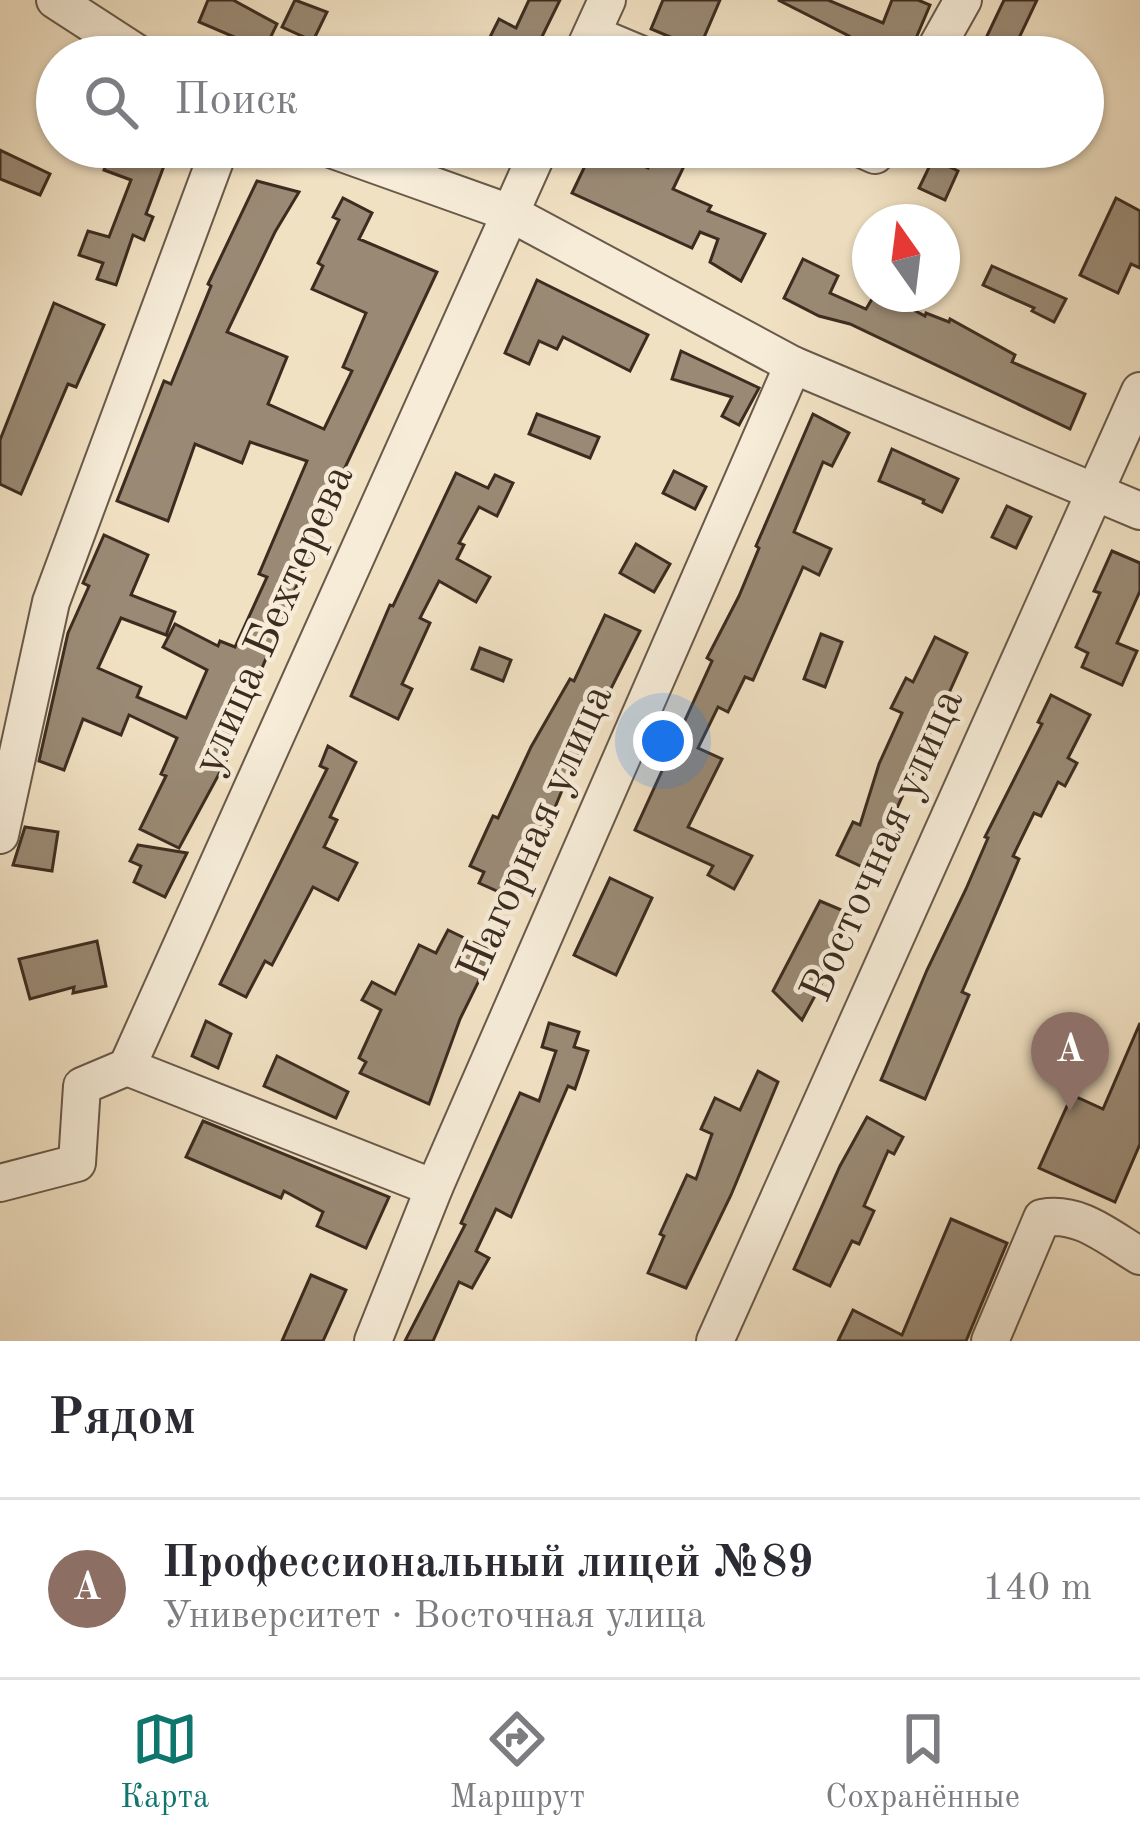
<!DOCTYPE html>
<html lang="ru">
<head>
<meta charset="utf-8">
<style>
	:root { --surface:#fff; --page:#f7f7f7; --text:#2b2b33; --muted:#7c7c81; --line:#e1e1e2; --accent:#0f766e }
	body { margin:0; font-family:"Old Standard TT",serif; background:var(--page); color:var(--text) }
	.compass { position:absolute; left:852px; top:204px; width:108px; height:108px; border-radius:50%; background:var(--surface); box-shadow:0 3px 9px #0004; rotate:346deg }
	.you { position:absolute; left:663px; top:741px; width:42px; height:42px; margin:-30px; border:9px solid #fff; border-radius:50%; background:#1a73e8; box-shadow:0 0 0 18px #1a73e833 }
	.badge { display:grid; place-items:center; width:78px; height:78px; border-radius:50%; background:var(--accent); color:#fff; font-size:39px; font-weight:700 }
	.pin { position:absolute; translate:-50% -99px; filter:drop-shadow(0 3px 6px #0008) }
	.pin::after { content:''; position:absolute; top:63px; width:42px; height:36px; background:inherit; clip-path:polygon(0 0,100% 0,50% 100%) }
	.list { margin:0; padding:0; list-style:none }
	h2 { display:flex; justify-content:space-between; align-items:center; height:156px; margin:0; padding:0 48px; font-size:51px }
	h2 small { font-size:39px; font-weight:400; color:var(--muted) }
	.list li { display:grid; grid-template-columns:78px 1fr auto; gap:36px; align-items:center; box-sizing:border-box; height:180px; padding:0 48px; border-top:3px solid var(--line) }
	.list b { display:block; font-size:45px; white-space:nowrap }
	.list p { margin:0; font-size:39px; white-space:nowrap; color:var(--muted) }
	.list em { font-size:39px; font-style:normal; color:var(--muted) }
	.icon { flex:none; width:66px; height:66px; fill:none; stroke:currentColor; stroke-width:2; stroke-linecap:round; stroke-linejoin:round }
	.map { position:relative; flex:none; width:1140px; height:1341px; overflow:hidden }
	.search { position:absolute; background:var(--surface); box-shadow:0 3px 9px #0004; left:36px; right:36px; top:36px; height:132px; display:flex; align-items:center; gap:30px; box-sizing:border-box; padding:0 42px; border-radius:66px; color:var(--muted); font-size:45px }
	.sheet { height:336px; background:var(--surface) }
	nav { display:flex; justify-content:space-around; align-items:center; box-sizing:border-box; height:168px; border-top:3px solid var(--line); background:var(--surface); font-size:33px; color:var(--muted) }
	nav a { display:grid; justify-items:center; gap:6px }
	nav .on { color:var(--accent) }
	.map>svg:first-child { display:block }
	.building { fill:#9a8a75; stroke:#3c2c20; stroke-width:3 }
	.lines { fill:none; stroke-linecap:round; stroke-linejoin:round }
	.minor-casing { stroke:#695949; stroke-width:40 }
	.minor { stroke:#f6ecd8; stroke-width:36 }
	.labels { text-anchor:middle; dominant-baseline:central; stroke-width:9; stroke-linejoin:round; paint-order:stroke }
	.street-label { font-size:45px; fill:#3c2c20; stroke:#f6ecd8 }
</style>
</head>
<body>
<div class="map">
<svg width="1140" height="1341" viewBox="0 0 1140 1341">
	<rect width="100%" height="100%" fill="#f1e1c3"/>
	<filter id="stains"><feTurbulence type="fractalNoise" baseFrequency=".00167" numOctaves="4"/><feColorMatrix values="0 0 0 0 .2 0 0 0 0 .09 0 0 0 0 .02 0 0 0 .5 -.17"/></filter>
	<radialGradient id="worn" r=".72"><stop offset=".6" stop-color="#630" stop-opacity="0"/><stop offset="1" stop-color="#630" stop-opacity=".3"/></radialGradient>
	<g class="building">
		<path d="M 208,0 L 233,0 L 277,24 L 262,55 L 244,46 L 246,42 L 199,22 Z"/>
		<path d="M 295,0 L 327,12 L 313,41 L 282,27 Z"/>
		<path d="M 529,0 L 560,0 L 532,57 L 480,57 L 499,19 L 516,28 Z"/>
		<path d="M 663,0 L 720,0 L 699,49 L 651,29 Z"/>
		<path d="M 778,0 L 828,0 L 883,23 L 892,0 L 918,0 L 930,5 L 908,57 L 885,57 L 847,41 L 849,36 Z"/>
		<path d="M 1004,0 L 1037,0 L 1010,57 L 977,57 Z"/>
		<path d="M 112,147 L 171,147 L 146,214 L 153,217 L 144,240 L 133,235 L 116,285 L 97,279 L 103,263 L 79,255 L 88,231 L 109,237 L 131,180 L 104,170 Z"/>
		<path d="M 594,147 L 603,147 L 648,168 L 657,148 L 686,162 L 673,189 L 711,206 L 708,211 L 765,234 L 741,281 L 710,262 L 718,239 L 700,232 L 692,248 L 572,193 Z"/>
		<path d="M 0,150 L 50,174 L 40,195 L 0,179 Z"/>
		<path d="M 933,159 L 958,171 L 945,200 L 919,188 Z"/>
		<path d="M 257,181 L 299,192 L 275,232 L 227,332 L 287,357 L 268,404 L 324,429 L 352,371 L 343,367 L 366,313 L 312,289 L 323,266 L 318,263 L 339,220 L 333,217 L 343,198 L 372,213 L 359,239 L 437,272 L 326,508 L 329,510 L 223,760 L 226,761 L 179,848 L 140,829 L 166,776 L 161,774 L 177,738 L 129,715 L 121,735 L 83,719 L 64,770 L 39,761 L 68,633 L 89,586 L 83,583 L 104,535 L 148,555 L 131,595 L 175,612 L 166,635 L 121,618 L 98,668 L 141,687 L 137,697 L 186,718 L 207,670 L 163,647 L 175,624 L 218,646 L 220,641 L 235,647 L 267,577 L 259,574 L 307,461 L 250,442 L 242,463 L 195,444 L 168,521 L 117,501 L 164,381 L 171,384 L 211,286 L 208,284 Z"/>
		<path d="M 1116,198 L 1140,211 L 1140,268 L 1131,264 L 1118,293 L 1080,275 Z"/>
		<path d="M 803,259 L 838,276 L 830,293 L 866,309 L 875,294 L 884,294 L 925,316 L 926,313 L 949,322 L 950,319 L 1015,355 L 1012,362 L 1085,394 L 1070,429 L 850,324 L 819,316 L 784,298 Z"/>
		<path d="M 992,266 L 1066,299 L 1054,322 L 1032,311 L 1034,308 L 983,285 Z"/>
		<path d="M 537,280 L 648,335 L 630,371 L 563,337 L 557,349 L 539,341 L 529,364 L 505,353 Z"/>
		<path d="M 54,303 L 104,325 L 76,387 L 68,384 L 21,494 L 0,484 L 0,440 Z"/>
		<path d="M 681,351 L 759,388 L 739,425 L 722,416 L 732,397 L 672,379 Z"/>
		<path d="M 537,414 L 599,437 L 590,458 L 529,434 Z"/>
		<path d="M 813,414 L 849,433 L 832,466 L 823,462 L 794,532 L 831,549 L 819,575 L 803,567 L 753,680 L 745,677 L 728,712 L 718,707 L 698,748 L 722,759 L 688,827 L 752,856 L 734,889 L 708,875 L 713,866 L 635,830 L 712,661 L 707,658 L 739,596 L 759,548 L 756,546 Z"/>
		<path d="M 892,449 L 958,479 L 942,512 L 923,503 L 924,500 L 879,481 Z"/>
		<path d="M 674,471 L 706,487 L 695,509 L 663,493 Z"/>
		<path d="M 456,473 L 488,488 L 495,475 L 513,483 L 497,516 L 479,507 L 459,543 L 464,545 L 457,559 L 490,577 L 476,602 L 439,581 L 420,618 L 430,623 L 402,684 L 412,689 L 398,719 L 351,696 L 390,605 L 393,606 Z"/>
		<path d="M 1007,506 L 1031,517 L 1016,548 L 992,537 Z"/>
		<path d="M 636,544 L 670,564 L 654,592 L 620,573 Z"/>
		<path d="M 1112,551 L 1140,563 L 1140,591 L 1117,643 L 1137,651 L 1122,685 L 1082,667 L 1088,653 L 1076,647 L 1100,593 L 1094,591 Z"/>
		<path d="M 605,615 L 640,631 L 572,766 L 517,900 L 479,883 L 484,872 L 470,866 L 493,816 L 498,818 L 531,747 L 570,679 L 574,681 Z"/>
		<path d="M 821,634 L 842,642 L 825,687 L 804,679 Z"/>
		<path d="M 935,637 L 967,653 L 869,870 L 837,855 L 853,822 L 860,825 L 879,764 L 902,713 L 891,708 L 906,678 L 913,682 Z"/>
		<path d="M 480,648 L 511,660 L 503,681 L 472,669 Z"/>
		<path d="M 1051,695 L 1090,715 L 1068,758 L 1077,763 L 1065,786 L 1058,782 L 1041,816 L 1034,813 L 1013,856 L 1019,859 L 962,992 L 969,995 L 925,1099 L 881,1080 L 927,970 L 966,889 L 988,838 L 985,837 L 1042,724 L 1038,722 Z"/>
		<path d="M 328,746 L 356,762 L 330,817 L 337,820 L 324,847 L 357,863 L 338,900 L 313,887 L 272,965 L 265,961 L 246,997 L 220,984 L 327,769 L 320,766 Z"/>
		<path d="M 25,827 L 58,832 L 52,871 L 13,865 Z"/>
		<path d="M 138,845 L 187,853 L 165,897 L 134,882 L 141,866 L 130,861 Z"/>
		<path d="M 610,878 L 652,898 L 616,975 L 574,955 Z"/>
		<path d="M 820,901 L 851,914 L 818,976 L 824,979 L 802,1020 L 773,991 Z"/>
		<path d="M 448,930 L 493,952 L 460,1019 L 429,1104 L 360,1073 L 366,1062 L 359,1058 L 381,1010 L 362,1000 L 372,982 L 395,994 L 419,945 L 436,953 Z"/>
		<path d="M 97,941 L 106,986 L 73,993 L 74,987 L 30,999 L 19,959 Z"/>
		<path d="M 206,1021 L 231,1034 L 218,1068 L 192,1056 Z"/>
		<path d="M 549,1023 L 579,1032 L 574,1047 L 588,1051 L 575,1089 L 568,1086 L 511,1217 L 496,1209 L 476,1251 L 489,1258 L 472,1288 L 459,1282 L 433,1341 L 405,1341 L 465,1225 L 461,1223 L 520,1093 L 539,1101 L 556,1051 L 542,1047 Z"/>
		<path d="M 1140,1023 L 1140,1144 L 1115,1202 L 1039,1168 L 1072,1095 L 1103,1109 Z"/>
		<path d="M 277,1056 L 348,1092 L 336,1118 L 264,1086 Z"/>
		<path d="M 758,1071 L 778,1082 L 731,1195 L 686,1288 L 648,1273 L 664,1236 L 660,1234 L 687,1175 L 696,1179 L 712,1134 L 701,1129 L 715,1098 L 740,1110 Z"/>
		<path d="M 867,1117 L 903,1137 L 894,1154 L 888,1151 L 864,1206 L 874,1211 L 859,1244 L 852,1241 L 830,1286 L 794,1269 L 840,1166 Z"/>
		<path d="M 203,1121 L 389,1197 L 366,1248 L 317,1226 L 323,1212 L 284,1191 L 281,1198 L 186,1157 Z"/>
		<path d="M 951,1219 L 1007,1243 L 966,1341 L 838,1341 L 853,1310 L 902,1335 Z"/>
		<path d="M 311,1275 L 346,1290 L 323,1341 L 282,1341 Z"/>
	</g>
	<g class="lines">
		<defs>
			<g id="minor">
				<path d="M 55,0 L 143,57"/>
				<path d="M 592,34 L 647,57"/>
				<path d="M 581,57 L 607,0"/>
				<path d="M 931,57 L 963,0"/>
				<path d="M 325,147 L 510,213 L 793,365 L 1140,511"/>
				<path d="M 857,147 L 875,155 L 880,147"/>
				<path d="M 0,835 L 51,602 L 220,147"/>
				<path d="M 127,1067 L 540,147"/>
				<path d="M 127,1067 L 434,1188"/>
				<path d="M 0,1183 L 77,1163 L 82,1086 L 127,1067"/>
				<path d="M 373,1341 L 434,1188 L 793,365"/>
				<path d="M 715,1341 L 1140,391"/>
				<path d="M 990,1341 L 1042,1218 C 1079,1211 1108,1237 1140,1256"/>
			</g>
		</defs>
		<use href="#minor" class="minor-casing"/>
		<use href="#minor" class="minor"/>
	</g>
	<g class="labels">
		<g class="street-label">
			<text transform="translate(275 620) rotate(-66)">улица Бехтерева</text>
			<text transform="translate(537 833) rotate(-66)">Нагорная улица</text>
			<text transform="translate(884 846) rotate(-66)">Восточная улица</text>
		</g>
	</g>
	<rect width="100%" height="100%" filter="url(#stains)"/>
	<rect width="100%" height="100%" fill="url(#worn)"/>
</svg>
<svg class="compass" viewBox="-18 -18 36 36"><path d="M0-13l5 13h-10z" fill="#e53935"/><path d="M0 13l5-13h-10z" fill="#7c7c81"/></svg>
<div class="you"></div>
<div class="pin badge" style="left:1070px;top:1111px;background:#8d6e63">A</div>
<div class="search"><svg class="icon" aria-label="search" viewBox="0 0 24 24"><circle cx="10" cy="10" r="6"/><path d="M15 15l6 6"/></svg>Поиск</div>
</div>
<section class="sheet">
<h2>Рядом<small></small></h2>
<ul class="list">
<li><span class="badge" style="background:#8d6e63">A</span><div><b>Профессиональный лицей №89</b><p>Университет · Восточная улица</p></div><em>140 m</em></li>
</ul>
</section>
<nav>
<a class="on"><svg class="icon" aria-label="map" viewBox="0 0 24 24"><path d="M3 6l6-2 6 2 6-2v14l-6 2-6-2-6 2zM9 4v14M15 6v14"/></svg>Карта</a>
<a><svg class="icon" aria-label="directions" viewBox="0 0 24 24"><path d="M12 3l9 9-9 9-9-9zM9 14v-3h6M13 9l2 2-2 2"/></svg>Маршрут</a>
<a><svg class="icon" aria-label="saved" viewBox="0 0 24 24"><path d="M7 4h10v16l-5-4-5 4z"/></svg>Сохранённые</a>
</nav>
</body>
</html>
